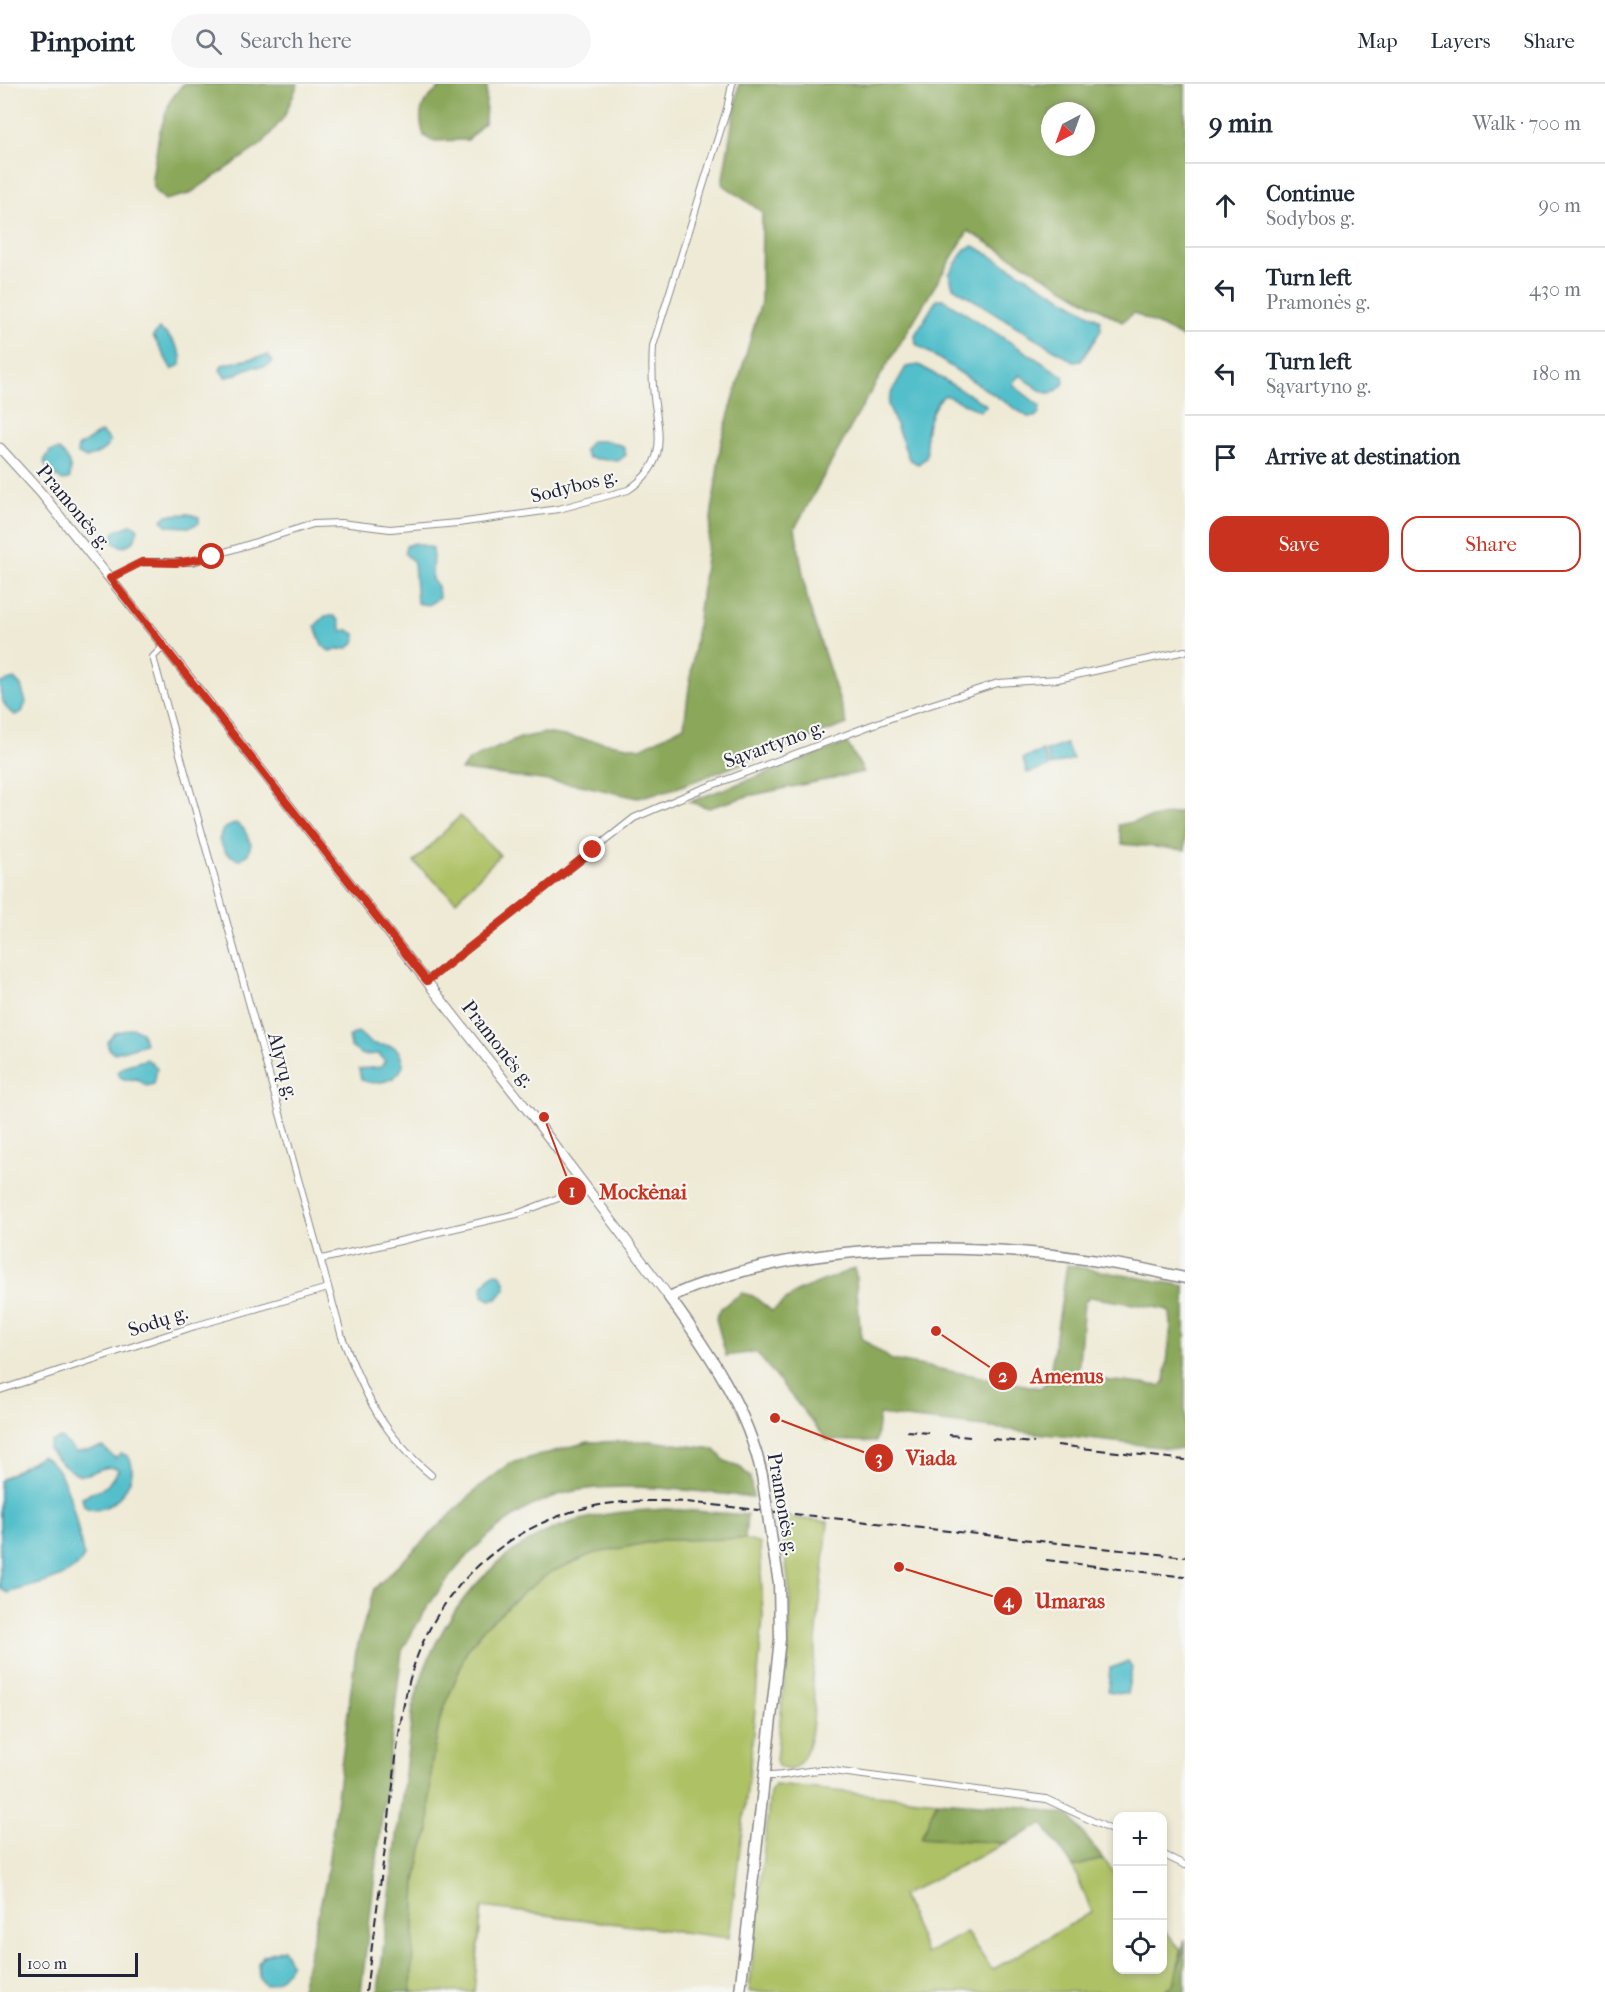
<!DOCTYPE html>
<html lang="en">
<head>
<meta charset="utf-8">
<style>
	:root { --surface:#fff; --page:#f6f6f7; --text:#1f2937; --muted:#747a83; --line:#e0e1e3; --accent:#c8321e }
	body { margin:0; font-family:"IM FELL French Canon",serif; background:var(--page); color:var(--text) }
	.controls { position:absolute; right:18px; bottom:18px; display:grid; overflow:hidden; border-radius:12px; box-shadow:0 3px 9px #0003 }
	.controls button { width:54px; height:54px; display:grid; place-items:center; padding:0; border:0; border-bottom:2px solid var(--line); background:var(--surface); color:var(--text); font:30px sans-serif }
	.compass { position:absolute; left:1041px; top:18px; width:54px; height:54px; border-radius:50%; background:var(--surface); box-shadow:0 3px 9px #0003; rotate:221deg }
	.scale { position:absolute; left:18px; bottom:15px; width:120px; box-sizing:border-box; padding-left:6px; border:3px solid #22223b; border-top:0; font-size:16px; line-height:21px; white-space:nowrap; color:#22223b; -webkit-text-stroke:4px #f6f6f2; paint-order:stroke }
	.stop { position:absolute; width:18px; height:18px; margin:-14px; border:4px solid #c8321e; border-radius:50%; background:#fff }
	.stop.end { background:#c8321e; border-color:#fff; box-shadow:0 2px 6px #0008 }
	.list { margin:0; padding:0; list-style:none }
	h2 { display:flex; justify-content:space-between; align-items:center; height:78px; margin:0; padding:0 24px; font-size:26px }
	h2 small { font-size:20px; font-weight:400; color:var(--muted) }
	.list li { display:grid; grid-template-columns:39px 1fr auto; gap:18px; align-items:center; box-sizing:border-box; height:84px; padding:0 24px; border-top:2px solid var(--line) }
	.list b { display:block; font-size:22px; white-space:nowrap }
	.list p { margin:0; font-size:20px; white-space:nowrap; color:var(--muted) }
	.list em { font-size:20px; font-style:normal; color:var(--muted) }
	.actions { display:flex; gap:12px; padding:18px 24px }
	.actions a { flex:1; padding:14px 0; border:2px solid var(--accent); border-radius:18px; text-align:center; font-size:21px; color:var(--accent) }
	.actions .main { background:var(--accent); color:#fff }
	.icon { flex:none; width:33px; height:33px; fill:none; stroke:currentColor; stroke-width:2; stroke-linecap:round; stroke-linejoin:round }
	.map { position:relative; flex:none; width:1185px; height:1908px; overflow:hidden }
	header { display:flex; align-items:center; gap:36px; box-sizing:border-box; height:84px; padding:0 30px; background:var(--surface); border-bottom:2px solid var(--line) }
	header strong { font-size:28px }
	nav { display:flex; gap:33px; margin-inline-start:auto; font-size:21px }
	.search { width:420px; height:54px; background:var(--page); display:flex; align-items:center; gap:15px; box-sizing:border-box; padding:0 21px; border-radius:33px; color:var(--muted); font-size:22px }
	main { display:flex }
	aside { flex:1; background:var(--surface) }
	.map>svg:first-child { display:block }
	.green { fill:#aec165; stroke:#687250; stroke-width:1.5 }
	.forest { fill:#8aa75a; stroke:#56644a; stroke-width:1.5; fill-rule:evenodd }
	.water { fill:#52bfcb; stroke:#3a7083; stroke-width:1.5 }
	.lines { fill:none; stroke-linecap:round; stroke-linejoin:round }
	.minor-casing { stroke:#888688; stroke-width:8 }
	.secondary-casing { stroke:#888688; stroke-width:11 }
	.trunk-casing { stroke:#888688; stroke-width:13 }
	.minor { stroke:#fff; stroke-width:6 }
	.secondary { stroke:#fff; stroke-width:9 }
	.trunk { stroke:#fff; stroke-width:10 }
	.rail { stroke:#22223b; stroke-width:2; stroke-dasharray:9 4.5; stroke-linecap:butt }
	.trunk-bridge-casing { stroke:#888688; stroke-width:13; stroke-linecap:butt }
	.trunk-bridge { stroke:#fff; stroke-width:10 }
	.route { stroke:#c8321e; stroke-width:8 }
	.labels { text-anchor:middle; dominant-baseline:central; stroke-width:4.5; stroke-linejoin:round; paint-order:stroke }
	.street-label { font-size:20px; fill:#22223b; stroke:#f6f6f2 }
	.leader { fill:none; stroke:#c8321e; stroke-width:2 }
	.callout-dot { fill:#c8321e; stroke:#f6f6f2; stroke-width:2 }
	.mark-label { font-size:18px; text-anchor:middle; font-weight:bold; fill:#fff }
	.callout-label { font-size:21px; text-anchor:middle; font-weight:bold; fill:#c8321e; stroke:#f6f6f2; stroke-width:4.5; stroke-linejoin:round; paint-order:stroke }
</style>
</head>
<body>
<header>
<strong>Pinpoint</strong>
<div class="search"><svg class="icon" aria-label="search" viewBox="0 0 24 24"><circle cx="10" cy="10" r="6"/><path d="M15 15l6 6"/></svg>Search here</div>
<nav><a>Map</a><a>Layers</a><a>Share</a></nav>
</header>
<main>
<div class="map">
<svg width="1185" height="1908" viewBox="0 0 1185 1908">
	<rect width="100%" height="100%" fill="#f6f6f2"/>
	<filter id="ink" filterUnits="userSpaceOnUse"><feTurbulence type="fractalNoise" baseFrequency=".0167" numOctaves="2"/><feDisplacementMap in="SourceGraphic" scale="12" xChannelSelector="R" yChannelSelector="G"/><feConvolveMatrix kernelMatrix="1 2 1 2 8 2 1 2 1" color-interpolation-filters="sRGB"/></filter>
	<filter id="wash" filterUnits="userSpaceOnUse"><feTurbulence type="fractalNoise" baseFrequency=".008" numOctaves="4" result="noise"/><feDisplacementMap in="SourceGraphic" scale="24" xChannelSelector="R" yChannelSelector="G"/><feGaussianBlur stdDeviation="1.35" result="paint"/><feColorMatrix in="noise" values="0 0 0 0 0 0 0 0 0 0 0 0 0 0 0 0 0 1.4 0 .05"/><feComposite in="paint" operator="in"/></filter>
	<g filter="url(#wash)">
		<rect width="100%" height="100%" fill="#eeead5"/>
		<g class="green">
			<path d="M 460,732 L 500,771 L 456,817 L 414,778 Z"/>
			<path d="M 780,1432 L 828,1438 L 812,1597 C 817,1617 814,1683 787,1686 L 778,1682 L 776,1677 L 788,1562 L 790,1511 Z"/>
			<path d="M 745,1455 L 760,1460 L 763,1534 L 750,1682 L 729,1854 L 482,1823 L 474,1908 L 411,1908 L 416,1797 L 422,1765 L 429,1747 L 431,1683 L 440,1635 L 467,1566 L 485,1543 L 525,1507 L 551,1488 L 592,1470 L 661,1456 Z"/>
			<path d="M 775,1701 L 937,1717 L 922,1754 L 1006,1759 L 902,1811 L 926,1870 L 966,1848 L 992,1886 L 1092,1828 L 1073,1783 L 1103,1775 L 1117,1792 L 1118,1886 L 1162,1886 L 1163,1844 L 1181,1866 L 1174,1901 L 1163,1908 L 749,1908 L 770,1708 Z"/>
		</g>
		<g class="forest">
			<path d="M 183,0 L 298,0 L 284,33 L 262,60 L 189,110 L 165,116 L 155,107 L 152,94 L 159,50 L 170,17 Z"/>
			<path d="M 445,0 L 487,0 L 485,38 L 468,56 L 432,57 L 424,52 C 415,24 424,16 445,0 Z"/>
			<path d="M 739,0 L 1185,0 L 1185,255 L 1134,229 L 1122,238 L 968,147 L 867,314 L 795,444 L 808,519 L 847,640 L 676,704 L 637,714 L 581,701 L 461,686 L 469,676 L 520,654 L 545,649 L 641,664 L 684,642 L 721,358 L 761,218 L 762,128 L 722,100 ZM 1050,27 L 1086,27 L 1086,63 L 1050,63 Z"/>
			<path d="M 847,659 L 864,688 L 748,712 L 709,724 L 689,718 Z"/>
			<path d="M 1185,727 L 1185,766 L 1122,760 L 1118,741 Z"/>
			<path d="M 1067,1181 L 1185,1202 L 1185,1366 L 879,1331 L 876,1358 L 827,1356 L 756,1268 L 726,1272 L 716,1234 L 721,1224 L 742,1209 L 753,1212 L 772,1227 L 798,1207 L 855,1184 L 861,1254 L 892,1276 L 1040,1304 L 1049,1296 ZM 1089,1213 L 1165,1225 L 1170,1229 L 1171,1241 L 1165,1297 L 1161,1302 L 1086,1294 L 1078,1289 L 1084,1219 Z"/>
			<path d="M 651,1357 L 714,1365 L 725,1377 L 741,1384 L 750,1393 L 753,1413 C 699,1408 642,1399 588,1405 C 502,1414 439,1496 402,1567 L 361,1908 L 300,1908 L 326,1796 L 356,1567 L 374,1505 L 478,1404 L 511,1379 L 588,1358 Z"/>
			<path d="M 666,1425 L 747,1431 L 745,1455 L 661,1456 L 592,1470 L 551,1488 L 525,1507 L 485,1543 L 467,1566 L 440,1635 L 431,1683 L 429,1747 L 422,1765 L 416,1797 L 411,1908 L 378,1908 L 413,1623 C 435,1532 497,1453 592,1433 C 616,1427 641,1427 666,1425 Z"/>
			<path d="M 937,1717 L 1025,1723 L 1069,1731 L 1103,1775 L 1073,1783 L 1043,1740 L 1006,1759 L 921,1754 Z"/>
			<path d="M 1185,1855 L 1185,1908 L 1163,1908 L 1174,1901 Z"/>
		</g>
		<g class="water">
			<path d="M 974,162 L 1100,236 L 1101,246 L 1081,277 L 1074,278 L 953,203 L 949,190 L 965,165 Z"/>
			<path d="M 937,215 L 943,215 L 1063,292 L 1064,299 C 1048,320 1037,303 1020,291 L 1014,297 L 1013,301 L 1040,322 L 1039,329 L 1035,333 L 1028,333 L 916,260 L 915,251 Z"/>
			<path d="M 159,245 C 170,251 184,268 181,280 L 172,286 L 153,252 Z"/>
			<path d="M 268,271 L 273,278 C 266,285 258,282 249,284 C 240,287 235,293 225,293 L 220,286 L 222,281 Z"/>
			<path d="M 919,281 L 985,320 L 986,323 L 980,327 L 945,311 C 934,317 926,341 926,354 C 926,361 928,366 926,374 L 918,380 L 909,375 L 888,320 L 891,309 L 906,283 Z"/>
			<path d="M 101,348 L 110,357 C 107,366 95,372 86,374 L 77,369 L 78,363 Z"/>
			<path d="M 591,357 L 608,357 L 623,362 L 626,371 L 618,377 L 589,374 L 584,366 Z"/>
			<path d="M 59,366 C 68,373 72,381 70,394 L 63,397 L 48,387 L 44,377 L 50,367 Z"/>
			<path d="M 189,430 L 199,433 L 199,439 L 190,443 L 167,442 L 162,436 L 167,431 Z"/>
			<path d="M 132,440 L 138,445 L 134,457 L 124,463 L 115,460 L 112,455 L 114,448 Z"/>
			<path d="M 415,459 L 433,464 L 432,496 L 438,502 L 439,514 L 428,521 L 417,519 L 414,478 L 405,470 L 406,462 Z"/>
			<path d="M 325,532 L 334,532 L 339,537 L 342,547 L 348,546 L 355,550 L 356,556 L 349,564 L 329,567 L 322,561 L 315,542 Z"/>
			<path d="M 14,595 L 21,602 L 26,618 L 22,628 L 15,631 C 3,625 0,611 0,599 Z"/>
			<path d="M 1066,660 L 1073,675 L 1051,682 L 1046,667 Z"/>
			<path d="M 1043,667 L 1049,683 L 1027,689 L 1023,674 Z"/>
			<path d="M 236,739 L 244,745 L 251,760 L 248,770 L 239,776 L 226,769 L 219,756 L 223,745 Z"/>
			<path d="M 133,944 L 142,948 L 145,960 L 115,969 L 109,966 L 107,958 L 115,949 Z"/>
			<path d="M 358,948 C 364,952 368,959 374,960 C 393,964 396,956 403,979 C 402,996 374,1004 361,995 L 359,985 L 381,983 L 385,977 L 379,970 L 362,971 L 351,963 L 349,953 Z"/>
			<path d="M 147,975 L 157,984 L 154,1000 L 147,1002 L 137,995 L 126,996 L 120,993 L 118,988 L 124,982 Z"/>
			<path d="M 499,1189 L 505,1197 L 505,1205 L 497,1215 L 490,1216 L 483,1212 L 482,1203 L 492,1190 Z"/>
			<path d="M 61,1354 L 76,1368 L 103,1363 L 115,1374 L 121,1369 L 128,1372 C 145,1397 104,1438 84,1422 L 82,1413 L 107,1402 L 119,1385 C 102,1378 89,1395 77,1390 C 69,1387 54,1372 48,1365 L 51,1357 Z"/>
			<path d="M 41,1372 C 70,1382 77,1446 84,1473 C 72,1496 31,1501 8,1509 L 0,1504 L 0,1396 Z"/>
			<path d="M 1128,1578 L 1132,1584 L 1127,1610 L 1108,1607 L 1110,1584 Z"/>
			<path d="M 283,1865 L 291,1879 C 286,1890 277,1899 265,1901 L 259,1893 L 258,1879 L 263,1872 Z"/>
		</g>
	</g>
	<g filter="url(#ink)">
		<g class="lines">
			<defs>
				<g id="minor">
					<path d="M 110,494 L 142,478 L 193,478 L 313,440 L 341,439 L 390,445 L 458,439 L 559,425 L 628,406 C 667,380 660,354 654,314 C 652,296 652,279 653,262 L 727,25 L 732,0"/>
					<path d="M 164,562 L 153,573 L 342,1253 C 365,1311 382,1350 431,1391"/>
					<path d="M 427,897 L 634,734 L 694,708 L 896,632 L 998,599 L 1058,595 L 1185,567"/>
					<path d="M 322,1175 L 517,1130 L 587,1103"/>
					<path d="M 0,1306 L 195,1242 L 328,1204"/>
					<path d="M 766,1692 C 787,1693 805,1685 825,1686 L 1046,1715 L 1118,1749"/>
					<path d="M 1162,1770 L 1185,1781"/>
				</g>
				<path id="secondary" d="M 0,364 L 41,409 L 164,562 L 537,1038 L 669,1213"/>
				<g id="trunk">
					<path d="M 762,1391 C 747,1324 709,1268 669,1213 C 820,1146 1028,1157 1185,1194"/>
					<path d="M 740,1908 L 780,1555 L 779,1499 L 772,1458"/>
				</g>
			</defs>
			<use href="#minor" class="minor-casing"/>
			<use href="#secondary" class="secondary-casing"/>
			<use href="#trunk" class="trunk-casing"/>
			<use href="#minor" class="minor"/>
			<use href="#secondary" class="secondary"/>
			<use href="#trunk" class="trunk"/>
			<g class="rail">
				<path d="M 907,1347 L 928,1349"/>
				<path d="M 949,1351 L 970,1353"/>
				<path d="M 992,1355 L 1034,1359"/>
				<path d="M 1057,1361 L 1185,1376"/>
				<path d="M 1046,1476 L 1185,1493"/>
				<path d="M 366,1908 C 374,1845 383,1781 391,1718 C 397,1669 400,1617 418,1570 C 450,1488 526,1429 614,1419 C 638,1416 662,1417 686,1418 L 1185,1473"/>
			</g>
			<defs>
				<path id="trunk-bridge" d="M 762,1391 L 772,1458"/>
			</defs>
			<use href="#trunk-bridge" class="trunk-bridge-casing"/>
			<use href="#trunk-bridge" class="trunk-bridge"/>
		</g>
	</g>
	<g class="lines" filter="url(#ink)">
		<path class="route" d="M 212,473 L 176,479 L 142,478 L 110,494 L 427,897 L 593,766"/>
	</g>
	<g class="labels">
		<g class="street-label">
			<text transform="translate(574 402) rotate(-14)">Sodybos g.</text>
			<text transform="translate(74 423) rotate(50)">Pramonės g.</text>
			<text transform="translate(774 660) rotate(-20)">Sąvartyno g.</text>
			<text transform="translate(498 960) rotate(52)">Pramonės g.</text>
			<text transform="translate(283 982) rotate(75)">Alyvų g.</text>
			<text transform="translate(158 1237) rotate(-18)">Sodų g.</text>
			<text transform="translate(783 1420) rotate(80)">Pramonės g.</text>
		</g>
	</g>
	<path class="leader" d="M544 1033L572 1107M936 1247L1003 1292M775 1334L879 1374M899 1483L1008 1517"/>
	<g class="callout-dot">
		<circle cx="544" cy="1033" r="6"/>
		<circle cx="936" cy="1247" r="6"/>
		<circle cx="775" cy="1334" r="6"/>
		<circle cx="899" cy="1483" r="6"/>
		<circle cx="572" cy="1107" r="15"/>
		<circle cx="1003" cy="1292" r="15"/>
		<circle cx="879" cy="1374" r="15"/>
		<circle cx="1008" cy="1517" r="15"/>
	</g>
	<g class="mark-label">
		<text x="572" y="1113">1</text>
		<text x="1003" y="1298">2</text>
		<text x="879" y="1380">3</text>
		<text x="1008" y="1523">4</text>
	</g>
	<g class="callout-label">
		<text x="643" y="1115">Mockėnai</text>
		<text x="1067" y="1299">Amenus</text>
		<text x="931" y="1381">Viada</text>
		<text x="1070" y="1524">Umaras</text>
	</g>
</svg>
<div class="controls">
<button>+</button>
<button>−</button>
<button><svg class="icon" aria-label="locate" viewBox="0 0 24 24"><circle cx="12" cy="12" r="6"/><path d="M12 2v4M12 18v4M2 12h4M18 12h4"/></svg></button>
</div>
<svg class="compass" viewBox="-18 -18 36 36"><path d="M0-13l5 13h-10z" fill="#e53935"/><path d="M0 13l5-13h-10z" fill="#747a83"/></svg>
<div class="scale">100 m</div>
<div class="stop" style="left:212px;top:473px"></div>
<div class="stop end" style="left:593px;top:766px"></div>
</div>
<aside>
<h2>9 min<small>Walk · 700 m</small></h2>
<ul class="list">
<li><svg class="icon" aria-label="ahead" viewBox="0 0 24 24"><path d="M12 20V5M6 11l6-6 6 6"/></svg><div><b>Continue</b><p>Sodybos g.</p></div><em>90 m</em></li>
<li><svg class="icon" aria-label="left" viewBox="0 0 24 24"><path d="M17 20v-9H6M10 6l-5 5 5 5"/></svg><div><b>Turn left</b><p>Pramonės g.</p></div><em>430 m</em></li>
<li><svg class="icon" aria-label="left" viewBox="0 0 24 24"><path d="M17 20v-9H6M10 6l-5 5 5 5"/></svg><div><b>Turn left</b><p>Sąvartyno g.</p></div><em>180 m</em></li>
<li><svg class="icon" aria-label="arrive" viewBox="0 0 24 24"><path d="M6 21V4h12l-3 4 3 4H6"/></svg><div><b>Arrive at destination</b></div></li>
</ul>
<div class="actions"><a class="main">Save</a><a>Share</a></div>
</aside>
</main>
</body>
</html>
